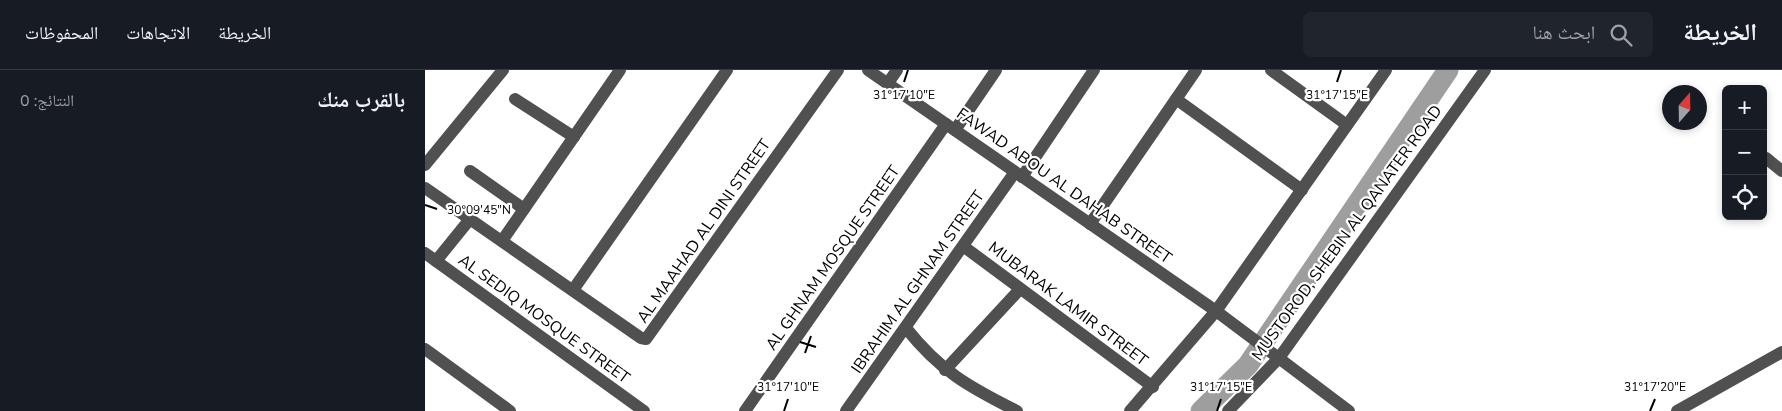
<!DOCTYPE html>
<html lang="ar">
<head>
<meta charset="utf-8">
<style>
	:root { --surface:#171b24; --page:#20242c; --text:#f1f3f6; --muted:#9ea1a6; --line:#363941 }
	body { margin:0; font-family:"Nunito Sans","Noto Naskh Arabic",sans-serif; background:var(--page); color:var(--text); direction:rtl }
	.controls { position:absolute; right:15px; top:15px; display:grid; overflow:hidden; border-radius:8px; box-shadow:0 2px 8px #0003 }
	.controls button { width:45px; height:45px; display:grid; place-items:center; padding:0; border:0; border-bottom:1px solid var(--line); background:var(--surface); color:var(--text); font:25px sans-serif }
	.compass { position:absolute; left:1237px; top:15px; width:45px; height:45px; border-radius:50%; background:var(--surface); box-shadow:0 2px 8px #0003; rotate:20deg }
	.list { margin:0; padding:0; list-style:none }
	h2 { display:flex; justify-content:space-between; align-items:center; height:65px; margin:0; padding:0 20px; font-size:21px }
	h2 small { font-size:16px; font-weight:400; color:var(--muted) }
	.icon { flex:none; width:28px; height:28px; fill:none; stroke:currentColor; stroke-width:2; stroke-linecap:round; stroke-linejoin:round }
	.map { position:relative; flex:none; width:1357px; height:341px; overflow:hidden; direction:ltr }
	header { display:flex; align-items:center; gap:30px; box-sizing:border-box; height:70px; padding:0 25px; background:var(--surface); border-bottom:1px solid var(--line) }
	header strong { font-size:24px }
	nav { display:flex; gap:28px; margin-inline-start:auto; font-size:18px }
	.search { width:350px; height:45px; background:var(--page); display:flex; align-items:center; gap:12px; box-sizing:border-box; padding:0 18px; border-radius:8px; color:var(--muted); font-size:19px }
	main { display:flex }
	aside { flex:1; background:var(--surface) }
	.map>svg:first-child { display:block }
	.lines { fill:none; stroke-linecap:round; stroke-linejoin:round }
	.canal { stroke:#9e9e9e; stroke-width:21 }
	.minor { stroke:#505050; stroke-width:12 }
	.ticks { fill:none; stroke:#000; stroke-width:2 }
	.labels { text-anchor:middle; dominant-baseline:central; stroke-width:4.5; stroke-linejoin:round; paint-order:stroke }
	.street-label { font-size:16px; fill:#000; stroke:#fff }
	.ticks-label { font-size:12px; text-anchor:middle; fill:#000; stroke:#fff; stroke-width:4.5; stroke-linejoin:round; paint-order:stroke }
</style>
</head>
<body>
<header>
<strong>الخريطة</strong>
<div class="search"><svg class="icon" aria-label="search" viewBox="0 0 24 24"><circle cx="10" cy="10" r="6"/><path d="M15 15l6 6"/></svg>ابحث هنا</div>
<nav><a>الخريطة</a><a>الاتجاهات</a><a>المحفوظات</a></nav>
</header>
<main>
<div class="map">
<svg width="1357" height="341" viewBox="0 0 1357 341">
	<rect width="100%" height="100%" fill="#fff"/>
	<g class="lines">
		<path class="canal" d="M 776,341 L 823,295 L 1023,0"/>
		<g class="minor">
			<path d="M 443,0 L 791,241 L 924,341"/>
			<path d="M 846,0 L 922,55"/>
			<path d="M 463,13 L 472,0"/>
			<path d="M 90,29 L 149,67"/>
			<path d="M 751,29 L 877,120"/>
			<path d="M 530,60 L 571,0"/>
			<path d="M 1341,88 L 1357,101"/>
			<path d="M 0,95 L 78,0"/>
			<path d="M 45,101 L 99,139"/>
			<path d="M 597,107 L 669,0"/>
			<path d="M 0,118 L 216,268 L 221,269 L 413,0"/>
			<path d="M 665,154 L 771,0"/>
			<path d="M 77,171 L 195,0"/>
			<path d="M 538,176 L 728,317"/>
			<path d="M 0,183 L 219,341"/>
			<path d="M 11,191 L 45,149"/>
			<path d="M 148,220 L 302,0"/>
			<path d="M 481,258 C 515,301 544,317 592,341"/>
			<path d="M 0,279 L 85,341"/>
			<path d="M 520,300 L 595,219"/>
			<path d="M 320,341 L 521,54"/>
			<path d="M 421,341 L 590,102"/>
			<path d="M 705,341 L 791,241 L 961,0"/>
			<path d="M 803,341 L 854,288 L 1060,0"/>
			<path d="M 1252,341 L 1357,282"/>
		</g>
	</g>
	<path class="ticks" d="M 479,12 L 483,0M 912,12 L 916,0M 0,135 L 12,139M 375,272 L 391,277M 380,283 L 386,266M 359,341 L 363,329M 792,341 L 796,329M 1225,341 L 1230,329"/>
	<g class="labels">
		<g class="street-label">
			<text transform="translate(639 116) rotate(35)">FAWAD ABOU AL DAHAB STREET</text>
			<text transform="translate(279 161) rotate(-55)">AL MAAHAD AL DINI STREET</text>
			<text transform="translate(922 163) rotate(-54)">MUSTOROD, SHEBIN AL QANATER ROAD</text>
			<text transform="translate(408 188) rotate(-55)">AL GHNAM MOSQUE STREET</text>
			<text transform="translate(493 212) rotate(-55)">IBRAHIM AL GHNAM STREET</text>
			<text transform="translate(643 234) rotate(37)">MUBARAK LAMIR STREET</text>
			<text transform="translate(119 249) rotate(36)">AL SEDIQ MOSQUE STREET</text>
		</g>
	</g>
	<g class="ticks-label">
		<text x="479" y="29">31°17'10"E</text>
		<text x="912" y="29">31°17'15"E</text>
		<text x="54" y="144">30°09'45"N</text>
		<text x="363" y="321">31°17'10"E</text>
		<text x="796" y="321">31°17'15"E</text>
		<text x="1230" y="321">31°17'20"E</text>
	</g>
</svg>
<div class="controls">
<button>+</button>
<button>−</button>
<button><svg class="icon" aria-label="locate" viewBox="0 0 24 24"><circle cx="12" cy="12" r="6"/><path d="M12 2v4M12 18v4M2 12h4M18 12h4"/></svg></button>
</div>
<svg class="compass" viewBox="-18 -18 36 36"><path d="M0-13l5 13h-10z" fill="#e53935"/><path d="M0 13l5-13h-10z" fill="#9ea1a6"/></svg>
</div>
<aside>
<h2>بالقرب منك<small>النتائج: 0</small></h2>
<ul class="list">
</ul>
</aside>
</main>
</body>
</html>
